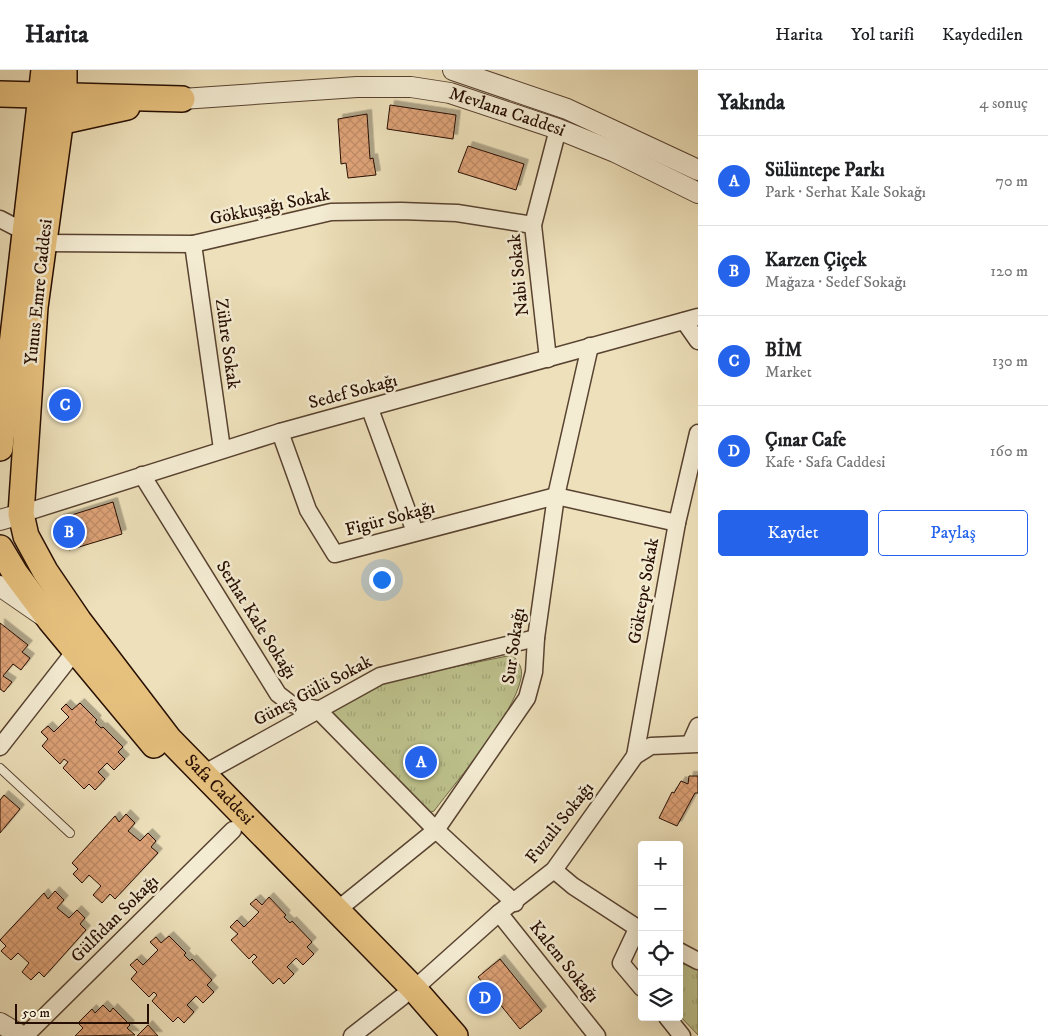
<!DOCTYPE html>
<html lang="tr">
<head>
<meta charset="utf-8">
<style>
	:root { --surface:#fff; --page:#f2f2f2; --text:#202124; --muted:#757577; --line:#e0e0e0; --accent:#2563eb }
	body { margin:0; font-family:"IM FELL DW Pica",serif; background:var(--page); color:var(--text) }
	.controls { position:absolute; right:15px; bottom:15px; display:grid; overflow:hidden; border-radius:5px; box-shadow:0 5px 20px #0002 }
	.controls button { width:45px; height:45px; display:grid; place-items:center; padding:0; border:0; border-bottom:1px solid var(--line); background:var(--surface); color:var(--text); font:25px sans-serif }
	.scale { position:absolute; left:15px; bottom:12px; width:134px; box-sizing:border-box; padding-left:5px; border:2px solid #270e02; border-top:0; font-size:14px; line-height:18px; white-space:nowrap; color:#270e02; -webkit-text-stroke:4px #f3ebd2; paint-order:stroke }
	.you { position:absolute; left:381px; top:509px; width:18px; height:18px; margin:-12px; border:4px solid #fff; border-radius:50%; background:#1a73e8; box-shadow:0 0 0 8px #1a73e833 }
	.badge { display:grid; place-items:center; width:32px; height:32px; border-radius:50%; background:var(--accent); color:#fff; font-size:16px; font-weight:700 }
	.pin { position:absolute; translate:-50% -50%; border:2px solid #fff; box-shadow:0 1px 5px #0006 }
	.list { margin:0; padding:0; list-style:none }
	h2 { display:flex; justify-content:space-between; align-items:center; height:65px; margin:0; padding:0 20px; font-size:21px }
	h2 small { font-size:16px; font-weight:400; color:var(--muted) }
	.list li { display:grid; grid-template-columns:32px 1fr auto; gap:15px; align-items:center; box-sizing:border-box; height:90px; padding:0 20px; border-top:1px solid var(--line) }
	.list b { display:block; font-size:19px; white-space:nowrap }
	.list p { margin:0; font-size:16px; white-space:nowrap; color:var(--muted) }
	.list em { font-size:16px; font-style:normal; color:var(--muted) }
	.actions { display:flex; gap:10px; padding:15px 20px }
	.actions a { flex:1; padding:11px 0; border:1px solid var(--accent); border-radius:5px; text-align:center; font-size:18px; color:var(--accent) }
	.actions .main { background:var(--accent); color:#fff }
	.icon { flex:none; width:28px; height:28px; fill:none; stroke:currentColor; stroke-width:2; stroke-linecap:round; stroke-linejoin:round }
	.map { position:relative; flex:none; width:698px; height:966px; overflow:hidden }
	header { display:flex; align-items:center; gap:30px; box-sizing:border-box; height:70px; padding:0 25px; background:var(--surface); border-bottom:1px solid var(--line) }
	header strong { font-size:24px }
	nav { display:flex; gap:28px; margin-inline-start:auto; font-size:18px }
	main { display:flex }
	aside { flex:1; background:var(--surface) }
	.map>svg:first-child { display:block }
	.park { fill:url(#park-tufts); stroke:#726847 }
	.building { fill:url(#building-cross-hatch); stroke:#270e02; filter:url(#shadow) }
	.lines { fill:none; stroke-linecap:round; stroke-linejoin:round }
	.service-casing { stroke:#584230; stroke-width:10 }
	.minor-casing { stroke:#584230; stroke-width:19 }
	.tertiary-casing { stroke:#584230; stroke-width:22 }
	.primary-casing { stroke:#270e02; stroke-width:28 }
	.service { stroke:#f3ebd2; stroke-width:8 }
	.minor { stroke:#f3ebd2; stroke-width:16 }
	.tertiary { stroke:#f3ebd2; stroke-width:20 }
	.primary { stroke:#e6c07d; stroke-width:25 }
	.labels { text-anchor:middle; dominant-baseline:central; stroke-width:5; stroke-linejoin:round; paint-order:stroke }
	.street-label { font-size:18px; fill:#270e02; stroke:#f3ebd2 }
</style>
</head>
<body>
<header>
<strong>Harita</strong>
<nav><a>Harita</a><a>Yol tarifi</a><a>Kaydedilen</a></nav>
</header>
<main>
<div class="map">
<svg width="698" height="966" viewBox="0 0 698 966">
	<defs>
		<pattern id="park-tufts" width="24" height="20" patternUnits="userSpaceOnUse" patternTransform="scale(1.25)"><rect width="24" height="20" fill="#bdc18c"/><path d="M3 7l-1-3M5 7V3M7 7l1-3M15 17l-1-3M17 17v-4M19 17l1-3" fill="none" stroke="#a2a577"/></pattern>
		<pattern id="building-cross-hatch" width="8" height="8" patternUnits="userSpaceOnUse" patternTransform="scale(1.25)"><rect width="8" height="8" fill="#dda277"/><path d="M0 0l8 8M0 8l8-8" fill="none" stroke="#be8a65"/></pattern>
		<filter id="shadow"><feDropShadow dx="4.5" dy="-4.5" stdDeviation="0" flood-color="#0004"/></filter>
	</defs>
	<rect width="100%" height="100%" fill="#ede0ba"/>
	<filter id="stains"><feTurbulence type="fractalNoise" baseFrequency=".004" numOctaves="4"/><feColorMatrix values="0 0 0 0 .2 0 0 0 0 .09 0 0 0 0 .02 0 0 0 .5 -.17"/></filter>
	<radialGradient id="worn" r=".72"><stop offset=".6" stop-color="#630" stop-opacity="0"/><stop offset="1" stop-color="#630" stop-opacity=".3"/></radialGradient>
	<g class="park">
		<path d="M 512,585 C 519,592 523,598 521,608 C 514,645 458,709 434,741 L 428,743 L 329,644 L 386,611 Z"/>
		<path d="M 679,887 L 698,899 L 698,965 L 679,945 Z"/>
	</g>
	<g class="building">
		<path d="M 390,35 L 456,45 L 453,69 L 387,59 Z"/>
		<path d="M 367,44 L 370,89 L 373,88 L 376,105 L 348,108 L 346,93 L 341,94 L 338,49 Z"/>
		<path d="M 468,76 L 524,94 L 516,120 L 458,102 Z"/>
		<path d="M 113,432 L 122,464 L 69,480 L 59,449 Z"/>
		<path d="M 0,553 L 28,575 L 22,582 L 30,588 L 21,600 L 13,594 L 3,606 L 12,612 L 4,622 L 0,619 Z"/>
		<path d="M 80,633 L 97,650 L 95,652 L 101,658 L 103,657 L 123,677 L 118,682 L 125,689 L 114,700 L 107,693 L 98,702 L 105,709 L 95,720 L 89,714 L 84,719 L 63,698 L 68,692 L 64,689 L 60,694 L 42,676 L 48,669 L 41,662 L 48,656 L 54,662 L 69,647 L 61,639 L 66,634 L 72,640 Z"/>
		<path d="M 689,706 L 698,706 L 698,723 L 695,723 L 677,756 L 659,748 L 672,722 L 674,723 L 681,711 L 688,714 Z"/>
		<path d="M 4,725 L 20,739 L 0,763 L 0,730 Z"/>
		<path d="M 126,744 L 135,753 L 128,761 L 140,771 L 148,763 L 156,771 L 151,777 L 158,783 L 115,829 L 110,824 L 102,833 L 93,825 L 101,816 L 89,805 L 82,813 L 73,804 L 78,799 L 72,793 L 115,746 L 119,752 Z"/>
		<path d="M 55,821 L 64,830 L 57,838 L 69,848 L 77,840 L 85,848 L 80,854 L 86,860 L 44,907 L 39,902 L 31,910 L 22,902 L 29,893 L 18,883 L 11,890 L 1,881 L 6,876 L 0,870 L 44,823 L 48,829 Z"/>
		<path d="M 269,827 L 286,845 L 284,847 L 290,853 L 292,851 L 312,872 L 307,877 L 314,884 L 303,895 L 296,888 L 287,897 L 294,904 L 284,914 L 279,908 L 273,914 L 252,892 L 257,887 L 254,884 L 249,889 L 231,870 L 238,864 L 230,857 L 237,850 L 244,857 L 259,842 L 250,834 L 256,829 L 262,835 Z"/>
		<path d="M 169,866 L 186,883 L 184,885 L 190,891 L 192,889 L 212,910 L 207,915 L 214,922 L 203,933 L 196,926 L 187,935 L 194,942 L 184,953 L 178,947 L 173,952 L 152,931 L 157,925 L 154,922 L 149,927 L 131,909 L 137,902 L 130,895 L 137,889 L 143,895 L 158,880 L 150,872 L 156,867 L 161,873 Z"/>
		<path d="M 500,889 L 542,941 L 520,959 L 478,907 Z"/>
		<path d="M 103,935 L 110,942 L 113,938 L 130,955 L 127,958 L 135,965 L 75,966 L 83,958 L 78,953 L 92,939 L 95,943 Z"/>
		<path d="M 148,955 L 158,966 L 137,966 Z"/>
	</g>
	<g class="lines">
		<defs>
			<path id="service" d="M 0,698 L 70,763"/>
			<g id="minor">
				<path d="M 0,149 L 25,162"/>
				<path d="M 44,173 L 193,174 L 331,142 L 401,141 L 457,143 L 533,155"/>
				<path d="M 193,174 L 222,379"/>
				<path d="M 684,251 L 698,271"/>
				<path d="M 548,289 L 533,155 L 558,59"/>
				<path d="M 370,339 L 415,462"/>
				<path d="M 280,362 L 308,440 L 335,484 L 556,426 L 677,453"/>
				<path d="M 142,405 L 278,624 L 291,634 L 317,639 L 436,760 L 515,833"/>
				<path d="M 21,444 L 280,362 L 698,247"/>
				<path d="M 690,674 L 698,656"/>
				<path d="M 0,677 L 75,581"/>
				<path d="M 635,686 L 677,453 L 698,363"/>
				<path d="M 203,704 L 380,606 L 536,568"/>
				<path d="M 554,800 L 573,816 L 642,861"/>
				<path d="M 336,841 L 436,760 L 527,628 L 534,602 L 536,568 L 556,426 L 590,276"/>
				<path d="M 499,843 L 597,966"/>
				<path d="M 637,859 L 621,893 L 642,918"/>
				<path d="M 679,881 L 698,891"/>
				<path d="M 414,919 L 499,843 L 554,800 L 635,686 L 651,676 L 698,674"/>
				<path d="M 667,947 L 682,966"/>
				<path d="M 25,966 L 233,760"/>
				<path d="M 352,966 L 402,927"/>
			</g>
			<g id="tertiary">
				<path d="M 453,0 L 567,39 L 698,100"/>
				<path id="s1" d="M 182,29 L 357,17 L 411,17 L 450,23 L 558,59 L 615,82 L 698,123"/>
				<path d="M 0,450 L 21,444"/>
				<path d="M 0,516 L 42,545"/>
				<path d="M 0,953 L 22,966"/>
			</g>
			<g id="primary">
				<path id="s2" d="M 64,0 L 64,26 L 35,237 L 21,444 L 26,466 L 45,501 L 79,551 L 169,669 L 414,919 L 455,966"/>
				<path d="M 0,24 L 182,29"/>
				<path d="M 59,52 L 127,37"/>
				<path d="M 0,378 L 44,0"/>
				<path d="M 0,478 L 15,503 L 50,550 L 154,675"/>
			</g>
		</defs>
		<use href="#service" class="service-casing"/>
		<use href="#minor" class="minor-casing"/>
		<use href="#tertiary" class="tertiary-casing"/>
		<use href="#primary" class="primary-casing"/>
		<use href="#service" class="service"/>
		<use href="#minor" class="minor"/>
		<use href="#tertiary" class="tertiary"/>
		<use href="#primary" class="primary"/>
	</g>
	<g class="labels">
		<g class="street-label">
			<text stroke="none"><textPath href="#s1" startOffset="329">Mevlana Caddesi</textPath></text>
			<text transform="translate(270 137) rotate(-12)">Gökkuşağı Sokak</text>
			<text transform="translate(519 205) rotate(-96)">Nabi Sokak</text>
			<text transform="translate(39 222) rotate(-84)">Yunus Emre Caddesi</text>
			<text transform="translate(227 274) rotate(82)">Zühre Sokak</text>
			<text transform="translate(353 322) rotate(-15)">Sedef Sokağı</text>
			<text transform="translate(390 449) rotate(-15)">Figür Sokağı</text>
			<text transform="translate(644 521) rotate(-80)">Göktepe Sokak</text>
			<text transform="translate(256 550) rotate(58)">Serhat Kale Sokağı</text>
			<text transform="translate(514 576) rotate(-82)">Sur Sokağı</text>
			<text transform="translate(313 621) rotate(-28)">Güneş Gülü Sokak</text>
			<text stroke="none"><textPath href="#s2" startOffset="789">Safa Caddesi</textPath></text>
			<text transform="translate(560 753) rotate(-52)">Fuzuli Sokağı</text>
			<text transform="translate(115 849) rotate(-45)">Gülfidan Sokağı</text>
			<text transform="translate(564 892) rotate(51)">Kalem Sokağı</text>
		</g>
	</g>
	<rect width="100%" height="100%" filter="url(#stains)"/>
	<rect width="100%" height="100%" fill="url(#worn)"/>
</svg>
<div class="controls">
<button>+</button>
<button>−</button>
<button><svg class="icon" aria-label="locate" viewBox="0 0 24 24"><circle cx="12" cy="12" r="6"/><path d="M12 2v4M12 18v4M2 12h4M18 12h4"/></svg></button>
<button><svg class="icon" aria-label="layers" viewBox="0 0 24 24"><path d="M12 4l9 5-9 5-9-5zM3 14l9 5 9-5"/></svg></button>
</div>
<div class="scale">50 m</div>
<div class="you"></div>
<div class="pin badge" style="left:421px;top:692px">A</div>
<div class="pin badge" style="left:69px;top:462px">B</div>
<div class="pin badge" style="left:65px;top:335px">C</div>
<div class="pin badge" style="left:485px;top:928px">D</div>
</div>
<aside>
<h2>Yakında<small>4 sonuç</small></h2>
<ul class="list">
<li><span class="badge">A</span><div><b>Sülüntepe Parkı</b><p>Park · Serhat Kale Sokağı</p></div><em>70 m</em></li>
<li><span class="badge">B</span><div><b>Karzen Çiçek</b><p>Mağaza · Sedef Sokağı</p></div><em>120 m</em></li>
<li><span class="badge">C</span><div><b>BİM</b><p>Market</p></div><em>130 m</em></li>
<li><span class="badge">D</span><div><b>Çınar Cafe</b><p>Kafe · Safa Caddesi</p></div><em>160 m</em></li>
</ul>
<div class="actions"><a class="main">Kaydet</a><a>Paylaş</a></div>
</aside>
</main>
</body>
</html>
